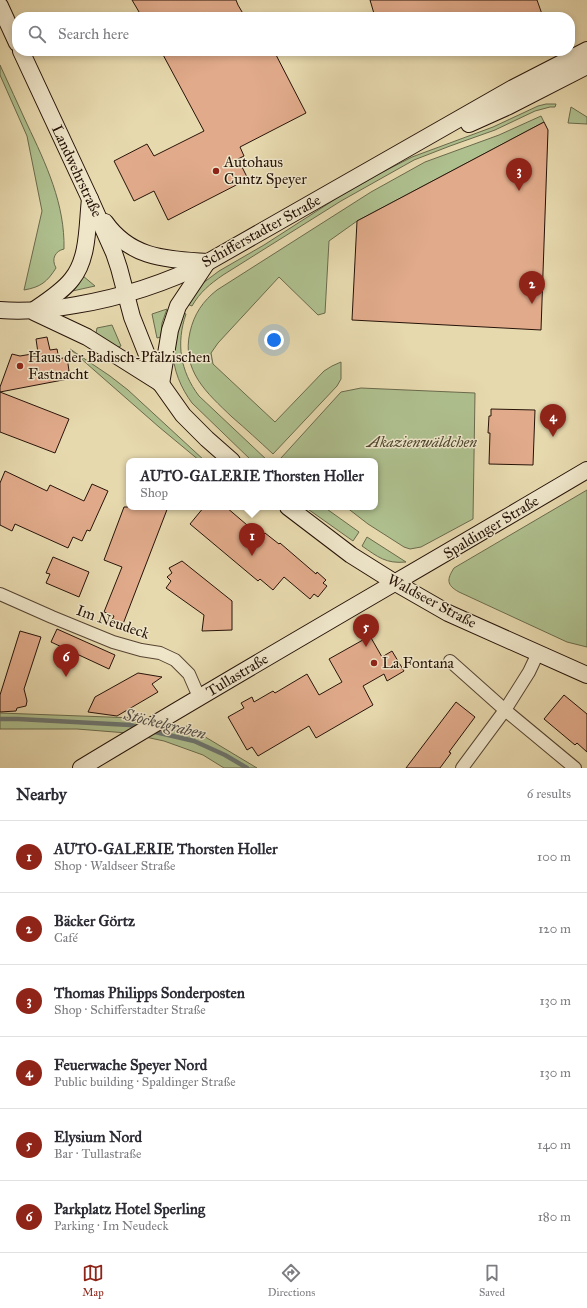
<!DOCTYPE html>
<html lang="en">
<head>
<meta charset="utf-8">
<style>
	:root { --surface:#fff; --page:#f2f2f3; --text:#2b2b33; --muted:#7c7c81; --line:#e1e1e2; --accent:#8f2418 }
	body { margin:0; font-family:"IM FELL Great Primer",serif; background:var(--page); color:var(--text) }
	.you { position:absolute; left:274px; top:340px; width:14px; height:14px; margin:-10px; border:3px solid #fff; border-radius:50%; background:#1a73e8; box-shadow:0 0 0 6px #1a73e833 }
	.badge { display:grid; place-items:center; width:26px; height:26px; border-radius:50%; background:var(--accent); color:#fff; font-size:13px; font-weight:700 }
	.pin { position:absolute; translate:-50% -33px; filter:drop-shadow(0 1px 2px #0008) }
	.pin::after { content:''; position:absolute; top:21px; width:14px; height:12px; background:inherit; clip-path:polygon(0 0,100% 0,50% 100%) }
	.popup { position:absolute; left:126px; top:458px; width:252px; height:52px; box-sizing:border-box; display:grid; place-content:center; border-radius:8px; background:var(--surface); filter:drop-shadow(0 1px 3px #0005); font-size:13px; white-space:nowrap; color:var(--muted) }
	.popup b { font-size:15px; color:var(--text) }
	.popup::after { content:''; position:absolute; left:50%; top:100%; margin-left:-8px; border:8px solid transparent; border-top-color:var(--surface) }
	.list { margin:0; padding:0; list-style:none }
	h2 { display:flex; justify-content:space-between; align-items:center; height:52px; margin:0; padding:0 16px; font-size:17px }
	h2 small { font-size:13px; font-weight:400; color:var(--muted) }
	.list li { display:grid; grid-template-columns:26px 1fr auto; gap:12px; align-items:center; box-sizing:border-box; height:72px; padding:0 16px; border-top:1px solid var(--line) }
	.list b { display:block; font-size:15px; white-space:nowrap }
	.list p { margin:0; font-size:13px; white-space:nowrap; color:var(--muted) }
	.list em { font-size:13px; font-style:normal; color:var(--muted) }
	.icon { flex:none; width:22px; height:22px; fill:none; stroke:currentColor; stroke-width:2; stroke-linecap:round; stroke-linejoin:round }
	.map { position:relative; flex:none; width:587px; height:768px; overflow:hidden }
	.search { position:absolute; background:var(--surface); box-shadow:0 2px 6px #0003; left:12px; right:12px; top:12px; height:44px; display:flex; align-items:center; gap:10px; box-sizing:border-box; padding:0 14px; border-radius:16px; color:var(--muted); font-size:15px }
	.sheet { height:484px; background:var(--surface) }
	nav { display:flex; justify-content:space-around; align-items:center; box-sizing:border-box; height:56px; border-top:1px solid var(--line); background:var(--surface); font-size:11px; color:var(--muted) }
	nav a { display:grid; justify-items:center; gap:2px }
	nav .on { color:var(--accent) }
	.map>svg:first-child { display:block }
	.green { fill:#afc08f; stroke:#6a6a4c }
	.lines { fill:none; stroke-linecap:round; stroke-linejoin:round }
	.stream { stroke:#6c7570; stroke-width:4.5 }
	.building { fill:#e1ab8b; stroke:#261308 }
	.street-casing { stroke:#564432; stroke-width:14 }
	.secondary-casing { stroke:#261308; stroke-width:18 }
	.street { stroke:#efe6ca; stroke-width:12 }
	.secondary { stroke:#efe6ca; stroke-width:16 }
	.poi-dot { fill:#8f2418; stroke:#efe6ca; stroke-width:1.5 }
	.labels { text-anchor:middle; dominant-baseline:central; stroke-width:3; stroke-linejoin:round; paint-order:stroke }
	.poi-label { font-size:15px; fill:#261308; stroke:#efe6ca; text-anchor:start }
	.street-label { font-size:15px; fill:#261308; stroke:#efe6ca }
	.park-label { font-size:15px; font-style:italic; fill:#4f4730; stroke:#efe6ca }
	.water-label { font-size:16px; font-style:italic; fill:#4f4c45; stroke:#efe6ca }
</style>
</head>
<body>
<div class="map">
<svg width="587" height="768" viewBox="0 0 587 768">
	<rect width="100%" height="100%" fill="#e7d9ae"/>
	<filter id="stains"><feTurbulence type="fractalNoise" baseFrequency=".005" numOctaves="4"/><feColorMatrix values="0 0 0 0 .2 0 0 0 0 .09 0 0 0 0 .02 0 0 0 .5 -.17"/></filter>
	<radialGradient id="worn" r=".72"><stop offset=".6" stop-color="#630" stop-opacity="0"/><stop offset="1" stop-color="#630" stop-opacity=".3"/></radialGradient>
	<g class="green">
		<path d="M 0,65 C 9,85 18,104 27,124 C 46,164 65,204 64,249 C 55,251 51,259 56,268 C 47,282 41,287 24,290 L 42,211 L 27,136 L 0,75 Z"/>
		<path d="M 546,104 L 556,104 L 555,107 L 550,107 L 535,111 L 495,130 L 450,146 L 414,160 L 341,201 L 223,275 C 210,284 200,292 192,306 L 185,303 L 199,286 L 219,271 L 264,245 L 337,198 L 379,174 L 412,157 L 493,127 L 538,106 Z"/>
		<path d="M 571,107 L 587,117 L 587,124 L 568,123 Z"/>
		<path d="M 541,116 L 544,122 L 357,221 L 329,241 L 325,313 L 318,315 L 279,277 L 218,343 L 211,353 L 213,364 L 275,422 L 324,371 L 332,366 L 341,362 L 341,379 L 337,386 L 273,454 C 259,441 246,429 232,417 C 207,393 181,371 190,332 C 194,314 203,301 217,290 L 371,192 L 425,162 L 499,135 Z"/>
		<path d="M 83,276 L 95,286 L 68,292 L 79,282 Z"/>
		<path d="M 167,309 L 162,323 L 161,337 L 157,338 L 152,314 Z"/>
		<path d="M 181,312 L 186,314 C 176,343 180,371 199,396 L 268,461 L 252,461 L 192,403 C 181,388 173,370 173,351 C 173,338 178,324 181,312 Z"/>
		<path d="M 112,325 L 121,346 L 116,348 L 96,333 L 97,328 Z"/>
		<path d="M 70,349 L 110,376 L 128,390 L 205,461 L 200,461 L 159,427 Z"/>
		<path d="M 361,388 L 475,393 L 473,519 L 421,547 L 410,549 L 404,547 L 368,524 L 346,507 L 375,507 L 375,461 L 285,461 L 281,458 L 341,392 Z"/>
		<path d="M 587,490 L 587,647 L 567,642 L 459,592 C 446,585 447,579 454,568 Z"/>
		<path d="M 305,507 L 324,507 L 359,532 L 353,541 Z"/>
		<path d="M 367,537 L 406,562 C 386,564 378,557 362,546 Z"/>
		<path d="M 0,713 L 135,718 L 176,731 L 187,726 L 257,768 L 224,768 L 203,755 L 164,741 L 127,733 L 77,729 L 0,729 Z"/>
	</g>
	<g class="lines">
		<g class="stream">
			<path d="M 0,719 L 18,719 L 130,725 L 140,728"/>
			<path d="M 151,731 L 194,741 L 225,755 L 247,768"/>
		</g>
	</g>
	<g class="building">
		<path d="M 132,0 L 236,0 L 238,5 L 245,17 L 142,17 Z"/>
		<path d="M 370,0 L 537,0 L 543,17 L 375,17 Z"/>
		<path d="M 161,51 L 274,51 L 306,113 L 240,147 L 244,156 L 238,159 L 248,179 L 168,220 L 154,191 L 134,201 L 114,161 L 147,144 L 154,156 L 204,131 Z"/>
		<path d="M 544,122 L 548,130 L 541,330 L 352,320 L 357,221 Z"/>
		<path d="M 47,337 L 50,350 L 57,349 L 59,359 L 67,357 L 69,371 L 66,372 L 68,379 L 0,392 L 69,419 L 55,453 L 0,432 L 0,387 L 12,354 L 20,356 L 38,353 L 36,339 Z"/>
		<path d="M 491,409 L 535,410 L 533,465 L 489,464 L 490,433 L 488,433 L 489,416 L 491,416 Z"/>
		<path d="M 5,471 L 47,491 L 50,485 L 84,501 L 92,484 L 108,491 L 90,531 L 87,530 L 82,541 L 73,537 L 68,548 L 15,524 L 12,531 L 0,525 L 0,483 Z"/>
		<path d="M 124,507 L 168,507 L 123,624 L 112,620 L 114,616 L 104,612 L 122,567 L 104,560 Z"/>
		<path d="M 204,507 L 226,507 L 261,537 L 265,533 L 279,544 L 280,543 L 316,574 L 317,572 L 326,580 L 323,583 L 327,586 L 318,597 L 314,594 L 310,599 L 284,577 L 273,590 L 260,579 L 258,581 L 190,524 Z"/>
		<path d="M 53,557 L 89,572 L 79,597 L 46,583 L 50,574 L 46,573 Z"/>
		<path d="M 182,561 L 232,601 L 232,630 L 202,631 L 204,615 L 166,588 L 171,581 L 167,577 L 172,573 L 169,568 Z"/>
		<path d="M 57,629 L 115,655 L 109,669 L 51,642 Z"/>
		<path d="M 20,631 L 41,637 L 24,689 L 27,701 L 26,706 L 17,708 L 16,711 L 0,712 L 0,695 Z"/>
		<path d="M 370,636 L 382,657 L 392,651 L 404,671 L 387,681 L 384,674 L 363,686 L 373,705 L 316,738 L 309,726 L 258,756 L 252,747 L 247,750 L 228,717 L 244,708 L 241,703 L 252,697 L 254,702 L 273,691 L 275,693 L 307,674 L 319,695 L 342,682 L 329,659 Z"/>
		<path d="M 138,673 L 162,677 L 152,684 L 158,692 L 117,716 L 88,712 L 95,697 Z"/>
		<path d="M 564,695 L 587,714 L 587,752 L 577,743 L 575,745 L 544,719 Z"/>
		<path d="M 456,702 L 475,717 L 449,752 L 451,753 L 440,768 L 406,768 Z"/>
	</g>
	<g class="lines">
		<defs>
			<g id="street">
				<path d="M 0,594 L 52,617 L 113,642 L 141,650 L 160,653 L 175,660 L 189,674 L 199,697"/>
				<path d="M 538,653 L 529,672 L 505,710 L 575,768"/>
				<path d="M 450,661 L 505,710 L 462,768"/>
			</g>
			<g id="secondary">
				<path d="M 0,6 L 17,43"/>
				<path d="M 21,51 L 90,199 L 114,253 L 119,268 L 132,317 L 151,365 L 161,384 L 183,415 L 207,439 L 232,461"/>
				<path d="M 469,124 L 509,106 L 587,66"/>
				<path d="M 105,222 C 131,259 167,259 207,262"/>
				<path d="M 0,310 C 27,312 49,310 76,305 C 124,297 164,284 208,262 L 513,88 L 587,50"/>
				<path d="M 34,310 C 46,302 63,291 72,279 C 89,258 87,224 90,199"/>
				<path d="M 34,312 L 87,337 L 160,383"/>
				<path d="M 161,384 L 170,330 L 178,306 L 206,264"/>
				<path d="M 288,507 L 351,555 L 394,582 L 448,613 L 587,675"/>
				<path d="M 81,768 C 248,667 418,570 587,470"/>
			</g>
		</defs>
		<use href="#street" class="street-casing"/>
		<use href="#secondary" class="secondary-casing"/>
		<use href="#street" class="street"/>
		<use href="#secondary" class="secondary"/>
	</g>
	<g class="poi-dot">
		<circle cx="216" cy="171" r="4"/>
		<circle cx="20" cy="366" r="4"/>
		<circle cx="374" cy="663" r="4"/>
	</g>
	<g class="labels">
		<g class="poi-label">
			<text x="224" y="162">Autohaus<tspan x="224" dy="17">Cuntz Speyer</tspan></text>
			<text x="28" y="357">Haus der Badisch-Pfälzischen<tspan x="28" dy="17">Fastnacht</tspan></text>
			<text x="382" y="663">La Fontana</text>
		</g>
		<g class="street-label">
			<text transform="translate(77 171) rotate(65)">Landwehrstraße</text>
			<text transform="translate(261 231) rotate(-29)">Schifferstadter Straße</text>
			<text transform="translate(491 527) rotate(-31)">Spaldinger Straße</text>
			<text transform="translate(432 601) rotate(28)">Waldseer Straße</text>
			<text transform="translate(113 622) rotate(19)">Im Neudeck</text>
			<text transform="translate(237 675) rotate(-31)">Tullastraße</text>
		</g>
		<g class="park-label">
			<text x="422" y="442">Akazienwäldchen</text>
		</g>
		<g class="water-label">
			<text transform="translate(165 724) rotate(14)">Stöckelgraben</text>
		</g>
	</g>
	<rect width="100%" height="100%" filter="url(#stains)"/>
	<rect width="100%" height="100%" fill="url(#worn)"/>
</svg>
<div class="you"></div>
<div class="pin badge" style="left:252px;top:556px">1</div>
<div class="popup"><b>AUTO-GALERIE Thorsten Holler</b>Shop</div>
<div class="pin badge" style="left:532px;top:304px">2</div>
<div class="pin badge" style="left:519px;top:191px">3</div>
<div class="pin badge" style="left:553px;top:437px">4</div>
<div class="pin badge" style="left:366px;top:647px">5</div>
<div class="pin badge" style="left:66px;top:677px">6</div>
<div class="search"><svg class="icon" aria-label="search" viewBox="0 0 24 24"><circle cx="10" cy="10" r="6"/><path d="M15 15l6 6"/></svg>Search here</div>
</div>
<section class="sheet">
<h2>Nearby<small>6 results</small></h2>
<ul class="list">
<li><span class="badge">1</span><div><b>AUTO-GALERIE Thorsten Holler</b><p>Shop · Waldseer Straße</p></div><em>100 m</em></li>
<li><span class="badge">2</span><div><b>Bäcker Görtz</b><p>Café</p></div><em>120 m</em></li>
<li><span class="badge">3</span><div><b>Thomas Philipps Sonderposten</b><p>Shop · Schifferstadter Straße</p></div><em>130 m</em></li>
<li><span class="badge">4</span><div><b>Feuerwache Speyer Nord</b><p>Public building · Spaldinger Straße</p></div><em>130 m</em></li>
<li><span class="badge">5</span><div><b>Elysium Nord</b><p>Bar · Tullastraße</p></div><em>140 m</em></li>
<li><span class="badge">6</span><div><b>Parkplatz Hotel Sperling</b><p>Parking · Im Neudeck</p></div><em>180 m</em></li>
</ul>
</section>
<nav>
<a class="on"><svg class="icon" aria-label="map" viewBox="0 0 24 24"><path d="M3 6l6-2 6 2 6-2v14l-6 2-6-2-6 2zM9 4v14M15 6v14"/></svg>Map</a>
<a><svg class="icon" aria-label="directions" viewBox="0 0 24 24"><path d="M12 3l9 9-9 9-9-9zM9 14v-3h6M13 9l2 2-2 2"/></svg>Directions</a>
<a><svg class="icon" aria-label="saved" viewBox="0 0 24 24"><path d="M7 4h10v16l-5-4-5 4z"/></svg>Saved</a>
</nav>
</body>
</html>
